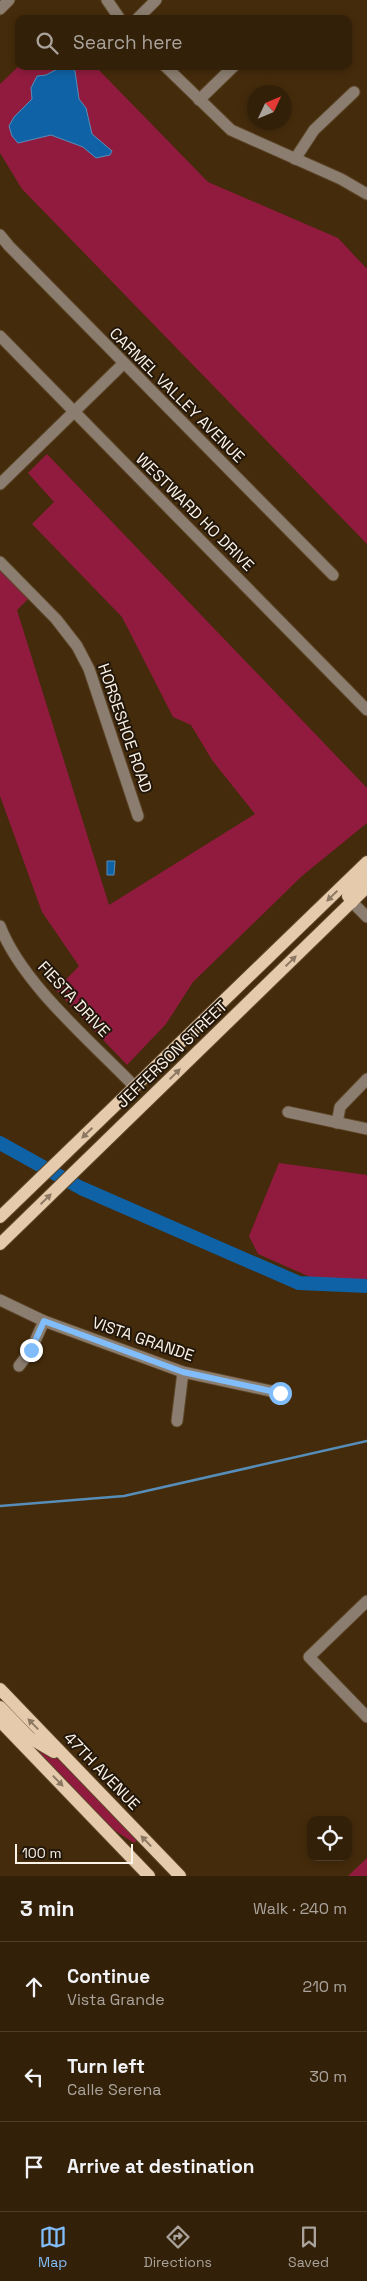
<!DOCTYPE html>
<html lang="en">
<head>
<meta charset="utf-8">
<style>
	:root { --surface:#332008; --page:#3e2d16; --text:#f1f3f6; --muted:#a9a39c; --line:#4e3e29; --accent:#80bdfa }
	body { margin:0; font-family:"Space Grotesk",sans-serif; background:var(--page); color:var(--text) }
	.controls { position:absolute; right:15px; bottom:15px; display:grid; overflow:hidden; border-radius:10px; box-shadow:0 2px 8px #0003 }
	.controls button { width:45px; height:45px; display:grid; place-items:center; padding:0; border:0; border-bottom:1px solid var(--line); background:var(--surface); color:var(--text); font:25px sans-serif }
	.compass { position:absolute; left:247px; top:85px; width:45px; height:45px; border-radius:50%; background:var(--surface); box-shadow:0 2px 8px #0003; rotate:46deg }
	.scale { position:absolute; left:15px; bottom:12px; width:118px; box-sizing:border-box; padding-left:5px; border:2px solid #fcf3e8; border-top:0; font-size:14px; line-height:18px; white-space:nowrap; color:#fcf3e8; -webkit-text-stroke:4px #22170a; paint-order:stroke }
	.stop { position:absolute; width:15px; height:15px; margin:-11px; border:4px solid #80bdfa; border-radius:50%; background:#fff }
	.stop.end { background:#80bdfa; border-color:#fff; box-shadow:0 1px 5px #0008 }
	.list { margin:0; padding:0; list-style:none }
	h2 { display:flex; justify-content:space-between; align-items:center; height:65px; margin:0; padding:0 20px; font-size:21px }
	h2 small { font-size:16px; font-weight:400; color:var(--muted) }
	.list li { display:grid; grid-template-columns:32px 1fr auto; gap:15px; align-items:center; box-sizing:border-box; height:90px; padding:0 20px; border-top:1px solid var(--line) }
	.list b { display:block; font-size:19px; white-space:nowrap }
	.list p { margin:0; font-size:16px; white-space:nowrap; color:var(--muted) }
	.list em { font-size:16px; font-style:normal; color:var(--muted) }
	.icon { flex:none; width:28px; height:28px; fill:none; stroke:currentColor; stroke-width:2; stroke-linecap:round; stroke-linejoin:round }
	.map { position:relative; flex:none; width:367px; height:1876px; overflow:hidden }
	.search { position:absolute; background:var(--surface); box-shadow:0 2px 8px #0003; left:15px; right:15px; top:15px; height:55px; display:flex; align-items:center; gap:12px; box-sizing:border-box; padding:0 18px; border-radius:10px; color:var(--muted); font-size:19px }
	.sheet { height:335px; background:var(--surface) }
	nav { display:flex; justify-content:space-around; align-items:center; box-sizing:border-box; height:70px; border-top:1px solid var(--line); background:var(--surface); font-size:14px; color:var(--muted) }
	nav a { display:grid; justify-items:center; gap:2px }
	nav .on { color:var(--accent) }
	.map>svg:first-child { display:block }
	.green { fill:#911b3f }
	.water { fill:#0f62a5; stroke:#568eb9 }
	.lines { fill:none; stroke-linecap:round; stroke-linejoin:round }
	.stream { stroke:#568eb9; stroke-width:2.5 }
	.river { stroke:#0f62a5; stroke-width:14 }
	.minor-casing { stroke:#5e472a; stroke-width:13 }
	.major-casing { stroke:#5e472a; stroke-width:14 }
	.minor { stroke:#8b7e70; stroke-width:11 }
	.major { stroke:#e5caac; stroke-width:12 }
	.oneway { fill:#8d7963 }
	.route { stroke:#80bdfa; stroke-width:6 }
	.labels { text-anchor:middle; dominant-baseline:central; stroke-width:4; stroke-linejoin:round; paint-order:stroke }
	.street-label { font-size:16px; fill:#fcf3e8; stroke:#22170a }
</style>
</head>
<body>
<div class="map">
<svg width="367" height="1876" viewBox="0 0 367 1876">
	<rect width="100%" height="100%" fill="#442b0b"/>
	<g class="green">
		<path d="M 19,66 L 95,66 L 208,182 L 338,238 L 367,269 L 367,544 L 22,189 L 0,153 L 0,84 Z"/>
		<path d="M 47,454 L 367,788 L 367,823 L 302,876 L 193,982 L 166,1024 L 127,1065 L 56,990 L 79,966 L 42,912 L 0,796 L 0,570 L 28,599 L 17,610 L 109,905 L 255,814 L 212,760 L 191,725 L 173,717 L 122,617 L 32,524 L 54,502 L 28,473 Z"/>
		<path d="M 279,1163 L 367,1175 L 367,1288 L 324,1283 L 258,1254 L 249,1236 Z"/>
		<path d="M 39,1747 L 59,1760 L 137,1840 L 134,1843 L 114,1830 L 37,1750 Z"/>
		<path d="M 367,1858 L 367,1876 L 348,1876 Z"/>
	</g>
	<g class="water">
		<path d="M 63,66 L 70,66 L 75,71 L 79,99 L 86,108 L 92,134 L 112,151 L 110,155 L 96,158 L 83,147 L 51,135 L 18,143 L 12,136 L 9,126 L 14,117 L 32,99 L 31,88 L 37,76 L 46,75 Z"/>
		<path d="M 107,861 L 115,861 L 114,875 L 107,875 Z"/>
	</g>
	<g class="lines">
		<path class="stream" d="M 0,1506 L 124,1496 L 367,1441"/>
		<path class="river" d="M 0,1143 L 81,1188 L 299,1283 L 367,1286"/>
		<defs>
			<g id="minor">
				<path d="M 107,0 L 120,19"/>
				<path d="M 0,9 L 9,0"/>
				<path d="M 137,19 L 156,0"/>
				<path d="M 165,66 L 231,130 L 341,179 L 367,194"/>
				<path d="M 199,100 L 234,66"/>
				<path d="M 295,159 L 314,130 L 354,92"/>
				<path d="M 0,235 L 9,246 L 333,575"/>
				<path d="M 0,336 L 367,710"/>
				<path d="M 0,484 L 123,364"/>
				<path d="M 0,562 L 56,619 L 77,646 L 89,669 L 138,816"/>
				<path d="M 352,902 L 367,917"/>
				<path d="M 0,926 C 22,984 92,1042 135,1087"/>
				<path d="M 288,1112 L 367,1129"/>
				<path d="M 337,1123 L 340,1107 L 367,1079"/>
				<path d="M 0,1300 L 44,1321 L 183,1372 L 280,1393"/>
				<path d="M 19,1366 L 31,1350 L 44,1321"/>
				<path d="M 177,1421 L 183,1372"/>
				<path d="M 367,1601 L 309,1657 L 367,1717"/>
			</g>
			<g id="major">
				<path d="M 352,902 L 348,896 L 349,892 L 367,874"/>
				<path d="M 0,1217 L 367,862"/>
				<path d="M 0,1244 L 367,887"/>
				<path d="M 0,1689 L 180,1876"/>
				<path d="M 0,1707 L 30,1738 L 54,1752"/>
				<path d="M 0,1721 L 149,1876"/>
			</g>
		</defs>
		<use href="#minor" class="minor-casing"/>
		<use href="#major" class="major-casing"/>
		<use href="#minor" class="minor"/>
		<use href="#major" class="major"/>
	</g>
	<defs><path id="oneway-solid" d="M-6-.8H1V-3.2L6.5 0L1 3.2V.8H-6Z" transform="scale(1.25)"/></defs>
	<g class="oneway">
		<use href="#oneway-solid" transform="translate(332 896) rotate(136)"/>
		<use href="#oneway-solid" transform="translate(291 961) rotate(-44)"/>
		<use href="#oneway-solid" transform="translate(175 1074) rotate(-44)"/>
		<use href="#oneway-solid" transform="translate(87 1133) rotate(136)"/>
		<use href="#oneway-solid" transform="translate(46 1199) rotate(-44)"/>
		<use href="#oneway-solid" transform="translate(33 1724) rotate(-134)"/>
		<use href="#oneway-solid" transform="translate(58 1781) rotate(46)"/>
		<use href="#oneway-solid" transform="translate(146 1841) rotate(-134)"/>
	</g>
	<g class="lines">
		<path class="route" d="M 31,1350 L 44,1321 L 183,1372 L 280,1393"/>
	</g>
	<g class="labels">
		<g class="street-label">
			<text transform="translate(177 395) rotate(45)">CARMEL VALLEY AVENUE</text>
			<text transform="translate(195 512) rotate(45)">WESTWARD HO DRIVE</text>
			<text transform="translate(125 728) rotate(71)">HORSESHOE ROAD</text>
			<text transform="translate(74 999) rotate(47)">FIESTA DRIVE</text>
			<text transform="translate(172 1054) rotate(-44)">JEFFERSON STREET</text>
			<text transform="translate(143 1339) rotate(19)">VISTA GRANDE</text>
			<text transform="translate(102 1771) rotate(46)">47TH AVENUE</text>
		</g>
	</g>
</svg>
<div class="controls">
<button><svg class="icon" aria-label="locate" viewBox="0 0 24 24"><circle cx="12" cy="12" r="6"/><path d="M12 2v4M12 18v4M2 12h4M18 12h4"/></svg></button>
</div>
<svg class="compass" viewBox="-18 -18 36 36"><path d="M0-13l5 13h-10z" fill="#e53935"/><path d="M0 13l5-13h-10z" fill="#a9a39c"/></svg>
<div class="scale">100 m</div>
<div class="stop" style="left:280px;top:1393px"></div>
<div class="stop end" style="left:31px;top:1350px"></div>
<div class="search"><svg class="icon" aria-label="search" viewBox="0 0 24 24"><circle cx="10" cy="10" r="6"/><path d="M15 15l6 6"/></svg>Search here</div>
</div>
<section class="sheet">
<h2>3 min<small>Walk · 240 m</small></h2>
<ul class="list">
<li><svg class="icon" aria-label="ahead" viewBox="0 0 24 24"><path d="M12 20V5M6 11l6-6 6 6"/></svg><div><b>Continue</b><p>Vista Grande</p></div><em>210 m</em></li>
<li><svg class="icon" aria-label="left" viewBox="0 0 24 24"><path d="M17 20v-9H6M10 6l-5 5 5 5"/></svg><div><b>Turn left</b><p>Calle Serena</p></div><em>30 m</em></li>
<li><svg class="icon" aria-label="arrive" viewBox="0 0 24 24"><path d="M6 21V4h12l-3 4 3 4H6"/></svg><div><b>Arrive at destination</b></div></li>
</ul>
</section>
<nav>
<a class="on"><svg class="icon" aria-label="map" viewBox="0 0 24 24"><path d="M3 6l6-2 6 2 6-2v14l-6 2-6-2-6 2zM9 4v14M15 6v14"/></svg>Map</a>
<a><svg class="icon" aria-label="directions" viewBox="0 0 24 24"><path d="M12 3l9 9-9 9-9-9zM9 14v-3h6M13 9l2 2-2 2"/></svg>Directions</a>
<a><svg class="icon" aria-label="saved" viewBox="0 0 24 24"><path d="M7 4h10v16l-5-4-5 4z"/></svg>Saved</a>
</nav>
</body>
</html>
